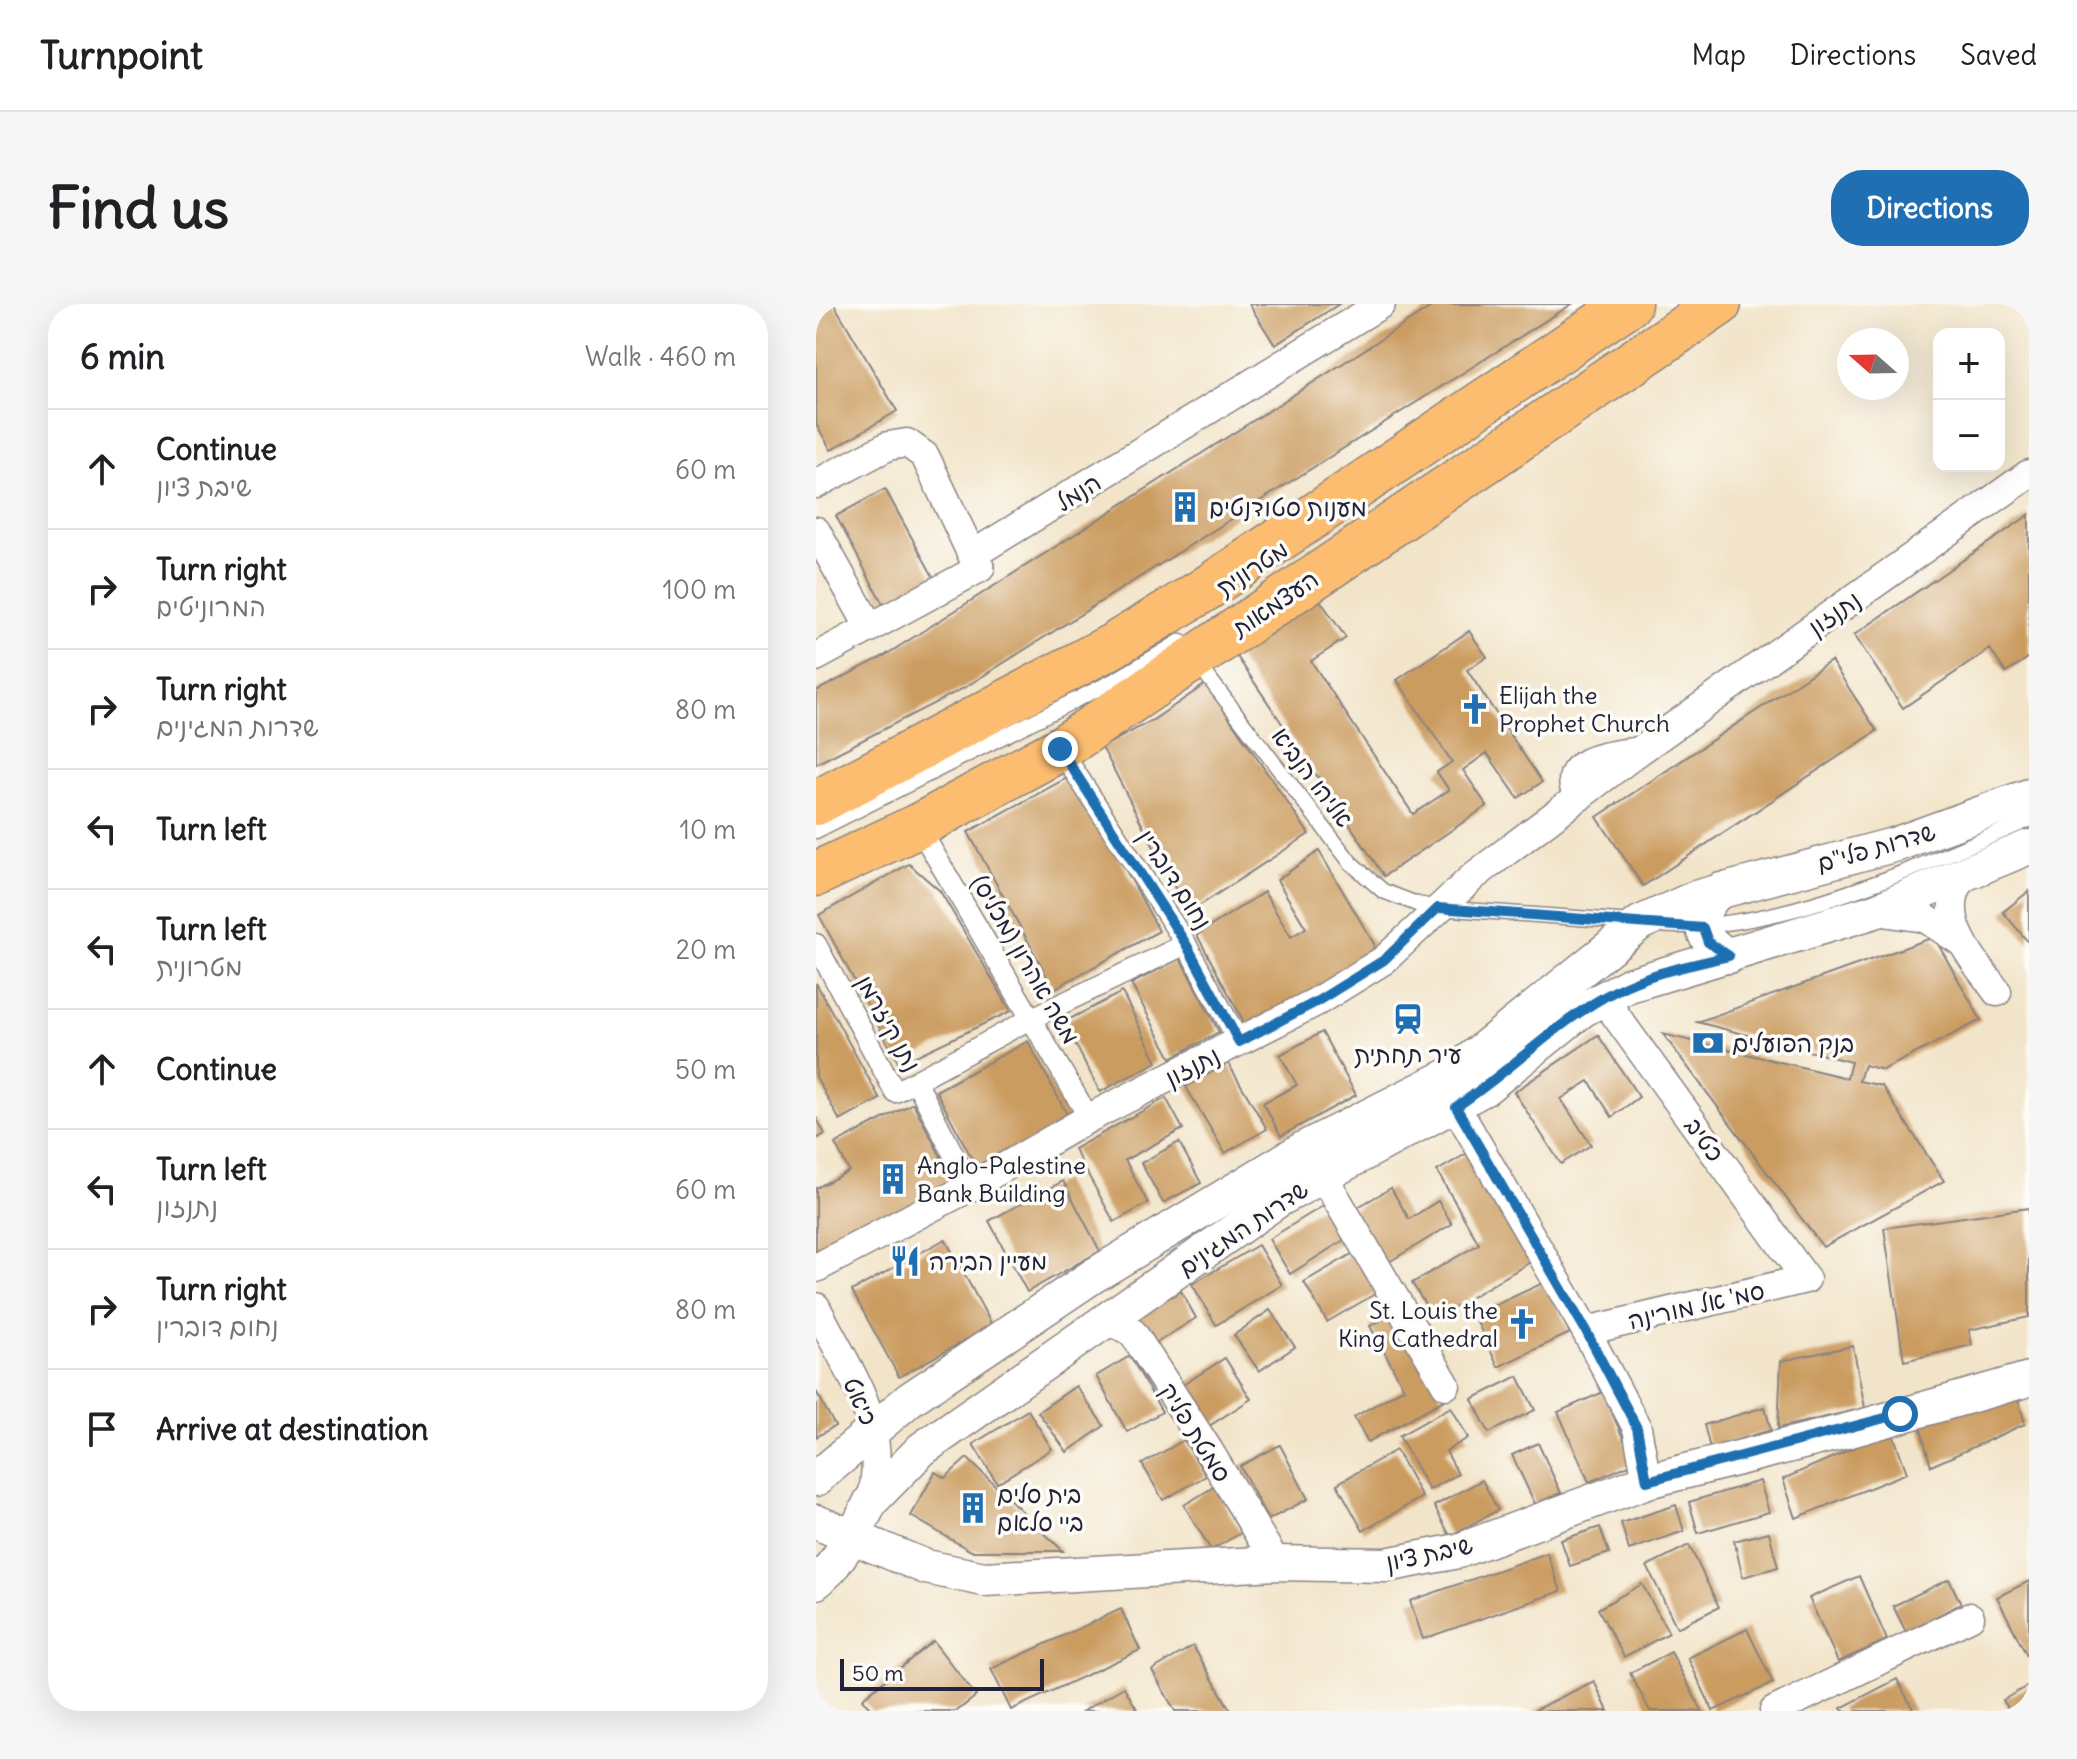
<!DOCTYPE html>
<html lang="en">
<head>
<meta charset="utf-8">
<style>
	:root { --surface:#fff; --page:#f6f6f6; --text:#202124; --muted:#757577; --line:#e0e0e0; --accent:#1f6fb2 }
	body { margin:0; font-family:Delius,"Playpen Sans Hebrew",sans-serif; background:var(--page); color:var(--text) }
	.controls { position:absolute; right:24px; top:24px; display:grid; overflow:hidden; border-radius:16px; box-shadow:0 8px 32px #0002 }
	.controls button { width:72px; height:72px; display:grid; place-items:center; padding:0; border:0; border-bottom:2px solid var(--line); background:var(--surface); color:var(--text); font:40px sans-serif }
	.compass { position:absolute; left:1021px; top:24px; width:72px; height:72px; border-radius:50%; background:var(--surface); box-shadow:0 8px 32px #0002; rotate:290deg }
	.scale { position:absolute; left:24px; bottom:20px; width:204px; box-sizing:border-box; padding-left:8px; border:4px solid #22223b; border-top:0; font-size:22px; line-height:28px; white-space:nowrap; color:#22223b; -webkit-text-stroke:6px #fdfcf7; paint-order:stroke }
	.stop { position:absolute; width:24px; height:24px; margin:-18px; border:6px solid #1f6fb2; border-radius:50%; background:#fff }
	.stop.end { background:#1f6fb2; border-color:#fff; box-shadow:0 2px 8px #0008 }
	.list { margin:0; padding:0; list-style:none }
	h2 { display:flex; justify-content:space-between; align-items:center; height:104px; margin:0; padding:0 32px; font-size:34px }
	h2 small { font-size:26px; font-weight:400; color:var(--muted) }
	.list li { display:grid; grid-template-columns:52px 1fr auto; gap:24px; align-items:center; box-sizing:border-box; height:120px; padding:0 32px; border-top:2px solid var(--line) }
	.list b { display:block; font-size:30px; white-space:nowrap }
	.list p { margin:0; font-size:26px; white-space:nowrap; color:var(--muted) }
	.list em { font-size:26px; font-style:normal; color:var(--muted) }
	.icon { flex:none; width:44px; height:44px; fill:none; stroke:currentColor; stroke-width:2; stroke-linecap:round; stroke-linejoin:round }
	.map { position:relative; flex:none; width:1213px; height:1407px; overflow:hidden; border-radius:32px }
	header { display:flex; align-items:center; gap:48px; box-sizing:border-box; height:112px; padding:0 40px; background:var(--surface); border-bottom:2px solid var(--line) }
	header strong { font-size:38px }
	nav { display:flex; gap:44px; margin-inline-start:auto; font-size:28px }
	.intro { display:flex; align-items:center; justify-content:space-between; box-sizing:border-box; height:192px; padding:0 48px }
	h1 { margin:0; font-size:56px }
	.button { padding:20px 36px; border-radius:32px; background:var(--accent); color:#fff; font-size:28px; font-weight:700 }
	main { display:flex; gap:48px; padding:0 48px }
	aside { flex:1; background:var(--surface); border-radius:32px; box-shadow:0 8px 32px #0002 }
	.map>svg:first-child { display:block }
	.building { fill:#cb9c60 }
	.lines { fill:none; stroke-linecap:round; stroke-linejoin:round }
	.service-casing { stroke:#8a8382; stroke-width:17 }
	.pedestrian-casing { stroke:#8a8382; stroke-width:23 }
	.minor-casing { stroke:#8a8382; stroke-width:31 }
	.tertiary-casing { stroke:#8a8382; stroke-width:37 }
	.trunk-casing { stroke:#8a8382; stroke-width:47 }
	.service { stroke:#fff; stroke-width:14 }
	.pedestrian { stroke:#fff; stroke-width:20 }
	.minor { stroke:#fff; stroke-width:28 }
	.tertiary { stroke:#fff; stroke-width:34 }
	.trunk { stroke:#fcbd6f; stroke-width:44 }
	.route { stroke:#1f6fb2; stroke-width:10 }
	.labels { text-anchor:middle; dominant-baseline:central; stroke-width:7; stroke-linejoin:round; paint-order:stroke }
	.street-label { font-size:24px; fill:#22223b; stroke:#fdfcf7 }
	.poi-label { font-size:24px; fill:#22223b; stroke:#fdfcf7; text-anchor:start }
</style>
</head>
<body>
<header>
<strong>Turnpoint</strong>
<nav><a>Map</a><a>Directions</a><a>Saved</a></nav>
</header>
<div class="intro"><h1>Find us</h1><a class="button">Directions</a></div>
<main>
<aside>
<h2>6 min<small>Walk · 460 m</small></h2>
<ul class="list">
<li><svg class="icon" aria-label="ahead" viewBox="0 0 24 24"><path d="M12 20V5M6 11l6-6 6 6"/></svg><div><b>Continue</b><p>שיבת ציון</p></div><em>60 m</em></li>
<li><svg class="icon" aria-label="right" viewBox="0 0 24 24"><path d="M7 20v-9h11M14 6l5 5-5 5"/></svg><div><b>Turn right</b><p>המרוניטים</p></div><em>100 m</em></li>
<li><svg class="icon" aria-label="right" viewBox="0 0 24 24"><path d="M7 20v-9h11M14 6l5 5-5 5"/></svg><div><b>Turn right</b><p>שדרות המגינים</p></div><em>80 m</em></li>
<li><svg class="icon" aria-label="left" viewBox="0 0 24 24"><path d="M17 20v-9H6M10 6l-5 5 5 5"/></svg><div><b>Turn left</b></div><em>10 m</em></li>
<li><svg class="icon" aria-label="left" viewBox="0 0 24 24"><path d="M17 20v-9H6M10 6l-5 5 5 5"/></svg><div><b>Turn left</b><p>מטרונית</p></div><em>20 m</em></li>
<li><svg class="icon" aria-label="ahead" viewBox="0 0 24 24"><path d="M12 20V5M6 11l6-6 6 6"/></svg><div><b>Continue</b></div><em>50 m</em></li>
<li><svg class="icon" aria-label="left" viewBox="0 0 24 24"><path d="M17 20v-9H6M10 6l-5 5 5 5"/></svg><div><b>Turn left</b><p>נתנזון</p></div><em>60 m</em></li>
<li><svg class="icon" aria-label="right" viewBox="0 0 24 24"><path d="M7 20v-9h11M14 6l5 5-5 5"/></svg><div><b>Turn right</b><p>נחום דוברין</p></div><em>80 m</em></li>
<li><svg class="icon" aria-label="arrive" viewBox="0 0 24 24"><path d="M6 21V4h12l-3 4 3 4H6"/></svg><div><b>Arrive at destination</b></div></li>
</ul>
</aside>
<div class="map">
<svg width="1213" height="1407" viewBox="0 0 1213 1407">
	<rect width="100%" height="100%" fill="#fdfcf7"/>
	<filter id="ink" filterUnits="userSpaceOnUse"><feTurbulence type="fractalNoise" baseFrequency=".0125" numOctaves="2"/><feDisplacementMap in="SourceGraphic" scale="16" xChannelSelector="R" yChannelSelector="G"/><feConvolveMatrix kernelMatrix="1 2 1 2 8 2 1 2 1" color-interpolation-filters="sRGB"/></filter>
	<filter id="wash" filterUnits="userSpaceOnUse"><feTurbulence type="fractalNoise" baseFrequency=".006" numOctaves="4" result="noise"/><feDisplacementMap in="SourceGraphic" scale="32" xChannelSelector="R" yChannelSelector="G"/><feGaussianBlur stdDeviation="1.8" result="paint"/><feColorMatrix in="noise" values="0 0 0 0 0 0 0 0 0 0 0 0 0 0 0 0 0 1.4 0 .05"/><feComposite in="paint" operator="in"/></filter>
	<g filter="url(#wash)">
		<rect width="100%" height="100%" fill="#f2e4c9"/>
		<g id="blocks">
			<g class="building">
				<path d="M 9,0 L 18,0 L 81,107 L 15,146 L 0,120 L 0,5 Z"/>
				<path d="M 433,0 L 523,0 L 459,41 Z"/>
				<path d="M 620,0 L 756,0 L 148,384 L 0,460 L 0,387 L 68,352 Z"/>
				<path d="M 69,185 L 119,276 L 69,304 L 20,212 Z"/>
				<path d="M 1213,211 L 1213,353 L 1190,369 L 1174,345 L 1087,404 L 1038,331 Z"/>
				<path d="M 495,283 L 530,334 L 495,357 L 597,510 L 633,486 L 621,468 L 636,458 L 581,376 L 653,327 L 671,353 L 651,366 L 726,478 L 702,494 L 671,449 L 647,466 L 671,502 L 568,572 L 412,339 Z"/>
				<path d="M 1015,357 L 1061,427 L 827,582 L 781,513 Z"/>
				<path d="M 390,380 L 493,530 L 372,609 L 286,443 L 337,416 Z"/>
				<path d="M 258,470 L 343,627 L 238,685 L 152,528 Z"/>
				<path d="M 503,547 L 558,640 L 556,654 L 431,724 L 381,631 L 448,588 L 475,633 L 490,624 L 461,576 Z"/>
				<path d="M 93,560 L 124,587 L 195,707 L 83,760 L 3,611 Z"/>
				<path d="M 1213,587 L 1213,639 L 1187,608 Z"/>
				<path d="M 1118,633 L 1165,716 L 1067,766 L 1048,761 L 1043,777 L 1066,782 L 1128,877 L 1007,943 L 847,730 L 1031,774 L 1035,758 L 881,718 Z"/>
				<path d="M 364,654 L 403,728 L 355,754 L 315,680 Z"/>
				<path d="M 0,679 L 64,795 L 24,817 L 0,773 Z"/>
				<path d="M 306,688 L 341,758 L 284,788 L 248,718 Z"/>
				<path d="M 506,728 L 540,791 L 465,832 L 447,799 L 481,781 L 464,751 Z"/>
				<path d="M 782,731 L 823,793 L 796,813 L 773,777 L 745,795 L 775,841 L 745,860 L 698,788 Z"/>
				<path d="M 212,737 L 254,816 L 162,866 L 120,787 Z"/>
				<path d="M 412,759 L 451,825 L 409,849 L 370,783 Z"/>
				<path d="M 350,794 L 367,825 L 309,856 L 332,899 L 298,918 L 258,845 Z"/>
				<path d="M 97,799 L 140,882 L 0,954 L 0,884 L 33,867 L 19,840 Z"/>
				<path d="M 0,813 L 9,830 L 0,835 Z"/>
				<path d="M 363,838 L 385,879 L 347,899 L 325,859 Z"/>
				<path d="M 655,847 L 718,956 L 618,1015 L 596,979 L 663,940 L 621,867 Z"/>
				<path d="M 247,877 L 284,947 L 211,988 L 173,917 Z"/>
				<path d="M 575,884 L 593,915 L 622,897 L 636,920 L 568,961 L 535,907 Z"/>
				<path d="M 510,900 L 531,934 L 474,970 L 453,935 Z"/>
				<path d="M 1213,904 L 1213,1013 L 1153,1026 L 1156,1041 L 1088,1057 L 1068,924 Z"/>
				<path d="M 129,935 L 176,1021 L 83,1073 L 36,987 Z"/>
				<path d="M 442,941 L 466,981 L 400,1021 L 376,980 Z"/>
				<path d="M 541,947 L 564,987 L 511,1018 L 488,978 Z"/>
				<path d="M 729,978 L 754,1029 L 682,1063 L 658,1011 Z"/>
				<path d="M 365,987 L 380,1014 L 337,1041 L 321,1013 Z"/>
				<path d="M 454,1006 L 479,1043 L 443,1067 L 418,1031 Z"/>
				<path d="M 580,1008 L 628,1096 L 552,1138 L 538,1113 L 588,1084 L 554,1022 Z"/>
				<path d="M 1037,1042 L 1049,1104 L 962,1124 L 965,1057 Z"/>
				<path d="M 314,1052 L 346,1108 L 311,1128 L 280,1072 Z"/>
				<path d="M 409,1054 L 435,1095 L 393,1122 L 367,1081 Z"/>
				<path d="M 702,1072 L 719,1106 L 673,1129 L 656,1095 Z"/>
				<path d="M 260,1082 L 288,1122 L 251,1148 L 222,1108 Z"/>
				<path d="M 0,1087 L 19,1122 L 0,1133 Z"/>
				<path d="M 1200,1087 L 1209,1120 L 1115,1162 L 1102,1115 Z"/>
				<path d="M 787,1088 L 818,1159 L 773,1178 L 742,1108 Z"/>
				<path d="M 635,1103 L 652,1134 L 630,1147 L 642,1170 L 613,1186 L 583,1132 Z"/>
				<path d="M 949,1103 L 955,1126 L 894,1144 L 888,1121 Z"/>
				<path d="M 212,1106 L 236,1145 L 181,1179 L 157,1140 Z"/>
				<path d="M 1076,1127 L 1091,1169 L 980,1214 L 967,1175 Z"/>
				<path d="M 368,1136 L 390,1172 L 347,1196 L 326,1160 Z"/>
				<path d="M 722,1139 L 745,1189 L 719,1200 L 696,1151 Z"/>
				<path d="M 464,1141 L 492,1195 L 452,1216 L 424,1162 Z"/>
				<path d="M 580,1146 L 606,1193 L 547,1227 L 521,1180 Z"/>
				<path d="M 151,1154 L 247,1247 L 155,1247 L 95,1212 L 119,1168 L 129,1174 Z"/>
				<path d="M 666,1176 L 682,1206 L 634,1232 L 618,1202 Z"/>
				<path d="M 944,1177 L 953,1208 L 882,1229 L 873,1198 Z"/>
				<path d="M 398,1183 L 425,1229 L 395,1246 L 368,1201 Z"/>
				<path d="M 860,1201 L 868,1227 L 813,1246 L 805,1219 Z"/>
				<path d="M 784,1223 L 793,1249 L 754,1262 L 745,1236 Z"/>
				<path d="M 953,1228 L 962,1263 L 927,1273 L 918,1237 Z"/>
				<path d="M 873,1241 L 903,1303 L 861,1324 L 831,1262 Z"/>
				<path d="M 731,1249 L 745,1287 L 607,1335 L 594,1297 Z"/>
				<path d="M 1043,1272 L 1071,1336 L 1022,1358 L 993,1294 Z"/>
				<path d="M 1133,1275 L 1145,1300 L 1090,1328 L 1077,1302 Z"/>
				<path d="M 1213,1277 L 1213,1356 L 1181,1293 Z"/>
				<path d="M 826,1280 L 853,1329 L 808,1353 L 782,1305 Z"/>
				<path d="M 305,1305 L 324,1346 L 195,1406 L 175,1365 Z"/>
				<path d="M 931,1325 L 957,1379 L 897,1407 L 872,1354 Z"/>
				<path d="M 117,1337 L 160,1392 L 141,1407 L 56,1407 L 46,1395 Z"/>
				<path d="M 377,1342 L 415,1407 L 359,1407 L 336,1366 Z"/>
				<path d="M 855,1348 L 886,1407 L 834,1407 L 814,1369 Z"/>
				<path d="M 1081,1375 L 1098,1407 L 1027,1407 L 1025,1404 Z"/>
				<path d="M 778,1377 L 792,1407 L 717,1407 Z"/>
				<path d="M 1213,1381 L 1213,1407 L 1194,1407 L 1187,1396 Z"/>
				<path d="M 308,1383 L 322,1407 L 267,1407 Z"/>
			</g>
		</g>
	</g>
	<g filter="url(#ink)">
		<use href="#blocks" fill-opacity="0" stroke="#8a8382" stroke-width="2"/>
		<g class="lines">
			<defs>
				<g id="service">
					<path d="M 382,360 L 535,559 L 567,587 L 601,600 L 622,604 L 817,618"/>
					<path d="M 0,527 L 301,375 L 365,337"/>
					<path d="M 841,621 C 957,632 1107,560 1213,516"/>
				</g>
				<g id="pedestrian">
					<path d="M 244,445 L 370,640 L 423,738"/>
					<path d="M 102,522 L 273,814"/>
					<path d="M 0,640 L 79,788 L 216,714 L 370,640"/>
					<path d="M 101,779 L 154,883"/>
				</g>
				<g id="minor">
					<path d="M 0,180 L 72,142 L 91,139 L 109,152 L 156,251 L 565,0"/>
					<path d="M 0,227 L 54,324"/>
					<path d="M 0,353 L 164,264 L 156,251"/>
					<path d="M 763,493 C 739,456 795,451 818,448"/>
					<path d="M 1146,573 C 1119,615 1157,654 1181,688"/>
					<path d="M 1060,607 L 1109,614 L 1147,639"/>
					<path d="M 640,803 L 770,1027 L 821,1124 L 831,1177"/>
					<path d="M 507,872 L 630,1081"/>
					<path d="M 0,964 L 154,883 L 273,814 L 500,698 L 568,656 L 658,572 L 823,447 L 1213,170"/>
					<path d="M 0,1003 C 34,1071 74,1119 55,1197"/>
					<path d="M 284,1022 L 299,1019 L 317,1029 L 393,1147 L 460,1259"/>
					<path d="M 770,1027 L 990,975 L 787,694"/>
					<path d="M 958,1407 L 1154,1313"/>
				</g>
				<g id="tertiary">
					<path d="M 905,586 C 876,610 882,635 913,652"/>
					<path d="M 0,1175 L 94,1095 L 277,972 L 487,845 L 636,770 L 824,619 L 879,594 L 1081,540 L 1213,492"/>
					<path d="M 0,1218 L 110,1263 L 168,1275 L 460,1259 L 570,1261 L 642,1247 L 831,1177 L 1038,1125 L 1213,1075"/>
					<path d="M 0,1278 L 14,1265 L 38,1231 L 55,1197 L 106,1145 L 462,896 L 669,784 L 766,706 L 813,681 L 1059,607 L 1213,543"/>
				</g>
				<g id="trunk">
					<path d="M 0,499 L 296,342 L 388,286 L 813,0"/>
					<path d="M 0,570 L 102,522 L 244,445 L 903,0"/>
				</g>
			</defs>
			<use href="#service" class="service-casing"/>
			<use href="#pedestrian" class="pedestrian-casing"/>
			<use href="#minor" class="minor-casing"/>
			<use href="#tertiary" class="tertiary-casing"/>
			<use href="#trunk" class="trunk-casing"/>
			<use href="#service" class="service"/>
			<use href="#pedestrian" class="pedestrian"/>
			<use href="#minor" class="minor"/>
			<use href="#tertiary" class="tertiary"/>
			<use href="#trunk" class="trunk"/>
		</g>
	</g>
	<g class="lines" filter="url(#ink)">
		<path class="route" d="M 244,445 L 370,640 L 423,738 L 500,698 L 568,656 L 622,604 L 887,624 L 892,638 L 913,652 C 876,661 836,668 801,686 C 742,716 695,767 640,803 L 770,1027 L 821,1124 L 831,1177 L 1084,1110"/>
	</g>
	<defs>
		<symbol id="building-bare" viewBox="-9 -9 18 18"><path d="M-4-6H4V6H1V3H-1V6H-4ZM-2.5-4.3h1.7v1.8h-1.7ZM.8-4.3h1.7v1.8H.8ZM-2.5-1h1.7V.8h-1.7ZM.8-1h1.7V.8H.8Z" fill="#1f6fb2" stroke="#fdfcf7" stroke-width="2.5" paint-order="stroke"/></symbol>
		<symbol id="church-bare" viewBox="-9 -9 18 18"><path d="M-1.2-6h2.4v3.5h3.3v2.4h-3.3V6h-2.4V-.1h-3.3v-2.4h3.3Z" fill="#1f6fb2" stroke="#fdfcf7" stroke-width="2.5" paint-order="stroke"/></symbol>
		<symbol id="station-bare" viewBox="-9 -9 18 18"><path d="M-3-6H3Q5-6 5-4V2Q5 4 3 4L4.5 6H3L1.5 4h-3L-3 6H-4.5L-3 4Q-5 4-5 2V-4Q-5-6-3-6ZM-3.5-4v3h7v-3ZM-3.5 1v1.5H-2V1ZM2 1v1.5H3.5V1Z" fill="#1f6fb2" stroke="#fdfcf7" stroke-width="2.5" paint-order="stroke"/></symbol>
		<symbol id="bank-bare" viewBox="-9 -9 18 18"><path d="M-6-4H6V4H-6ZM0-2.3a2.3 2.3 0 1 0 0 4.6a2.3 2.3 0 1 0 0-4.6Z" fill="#1f6fb2" stroke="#fdfcf7" stroke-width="2.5" paint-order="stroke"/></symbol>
		<symbol id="restaurant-bare" viewBox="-9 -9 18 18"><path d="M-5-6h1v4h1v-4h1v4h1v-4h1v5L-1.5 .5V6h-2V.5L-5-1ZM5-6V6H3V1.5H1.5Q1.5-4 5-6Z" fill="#1f6fb2" stroke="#fdfcf7" stroke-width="2.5" paint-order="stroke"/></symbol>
	</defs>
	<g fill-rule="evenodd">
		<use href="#building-bare" x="347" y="181" width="44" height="44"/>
		<use href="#church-bare" x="637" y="383" width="44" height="44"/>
		<use href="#station-bare" x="570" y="693" width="44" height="44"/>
		<use href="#bank-bare" x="870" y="717" width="44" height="44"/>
		<use href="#building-bare" x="55" y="853" width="44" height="44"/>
		<use href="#restaurant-bare" x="67" y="935" width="44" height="44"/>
		<use href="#church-bare" x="684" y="998" width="44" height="44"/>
		<use href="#building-bare" x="135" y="1182" width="44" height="44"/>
	</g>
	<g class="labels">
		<g class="street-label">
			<text transform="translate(262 188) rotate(-32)">הנמל</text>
			<text transform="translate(436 264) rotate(-33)">מטרונית</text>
			<text transform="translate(459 299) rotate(-34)">העצמאות</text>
			<text transform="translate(1018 309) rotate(-35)">נתנזון</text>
			<text transform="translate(497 473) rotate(53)">אליהו הנביא</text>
			<text transform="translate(1060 543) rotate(-16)">שדרות פלי"ם</text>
			<text transform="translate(359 575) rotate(57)">נחום דוברין</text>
			<text transform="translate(210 655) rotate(60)">משה אהרון (מכליס)</text>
			<text transform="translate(73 719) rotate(61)">נתן קיזרמן</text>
			<text transform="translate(376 762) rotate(-27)">נתנזון</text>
			<text transform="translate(889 835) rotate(54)">כטיב</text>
			<text transform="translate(427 924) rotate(-34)">שדרות המגינים</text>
			<text transform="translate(880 1001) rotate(-13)">סמ' אל מורינה</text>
			<text transform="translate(45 1097) rotate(66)">כיאט</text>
			<text transform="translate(380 1128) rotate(58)">סמטת פליק</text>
			<text transform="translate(613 1249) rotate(-12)">שיבת ציון</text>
		</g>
		<g class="poi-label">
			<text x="393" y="203">מענות סטודנטים</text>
			<text x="683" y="391">Elijah the<tspan x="683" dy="28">Prophet Church</tspan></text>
			<text x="916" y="739">בנק הפועלים</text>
			<text x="592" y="750" text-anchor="middle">עיר תחתית</text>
			<text x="101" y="861">Anglo-Palestine<tspan x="101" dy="28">Bank Building</tspan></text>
			<text x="113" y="957">מעיין הבירה</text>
			<text x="682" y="1006" text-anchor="end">St. Louis the<tspan x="682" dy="28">King Cathedral</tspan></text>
			<text x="181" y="1190">בית סלים<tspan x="181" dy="28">ביי סלאם</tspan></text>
		</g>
	</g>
</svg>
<div class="controls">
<button>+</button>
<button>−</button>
</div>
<svg class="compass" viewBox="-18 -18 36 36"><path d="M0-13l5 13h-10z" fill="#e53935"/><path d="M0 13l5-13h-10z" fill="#757577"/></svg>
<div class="scale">50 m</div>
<div class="stop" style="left:1084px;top:1110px"></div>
<div class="stop end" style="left:244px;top:445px"></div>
</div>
</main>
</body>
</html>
